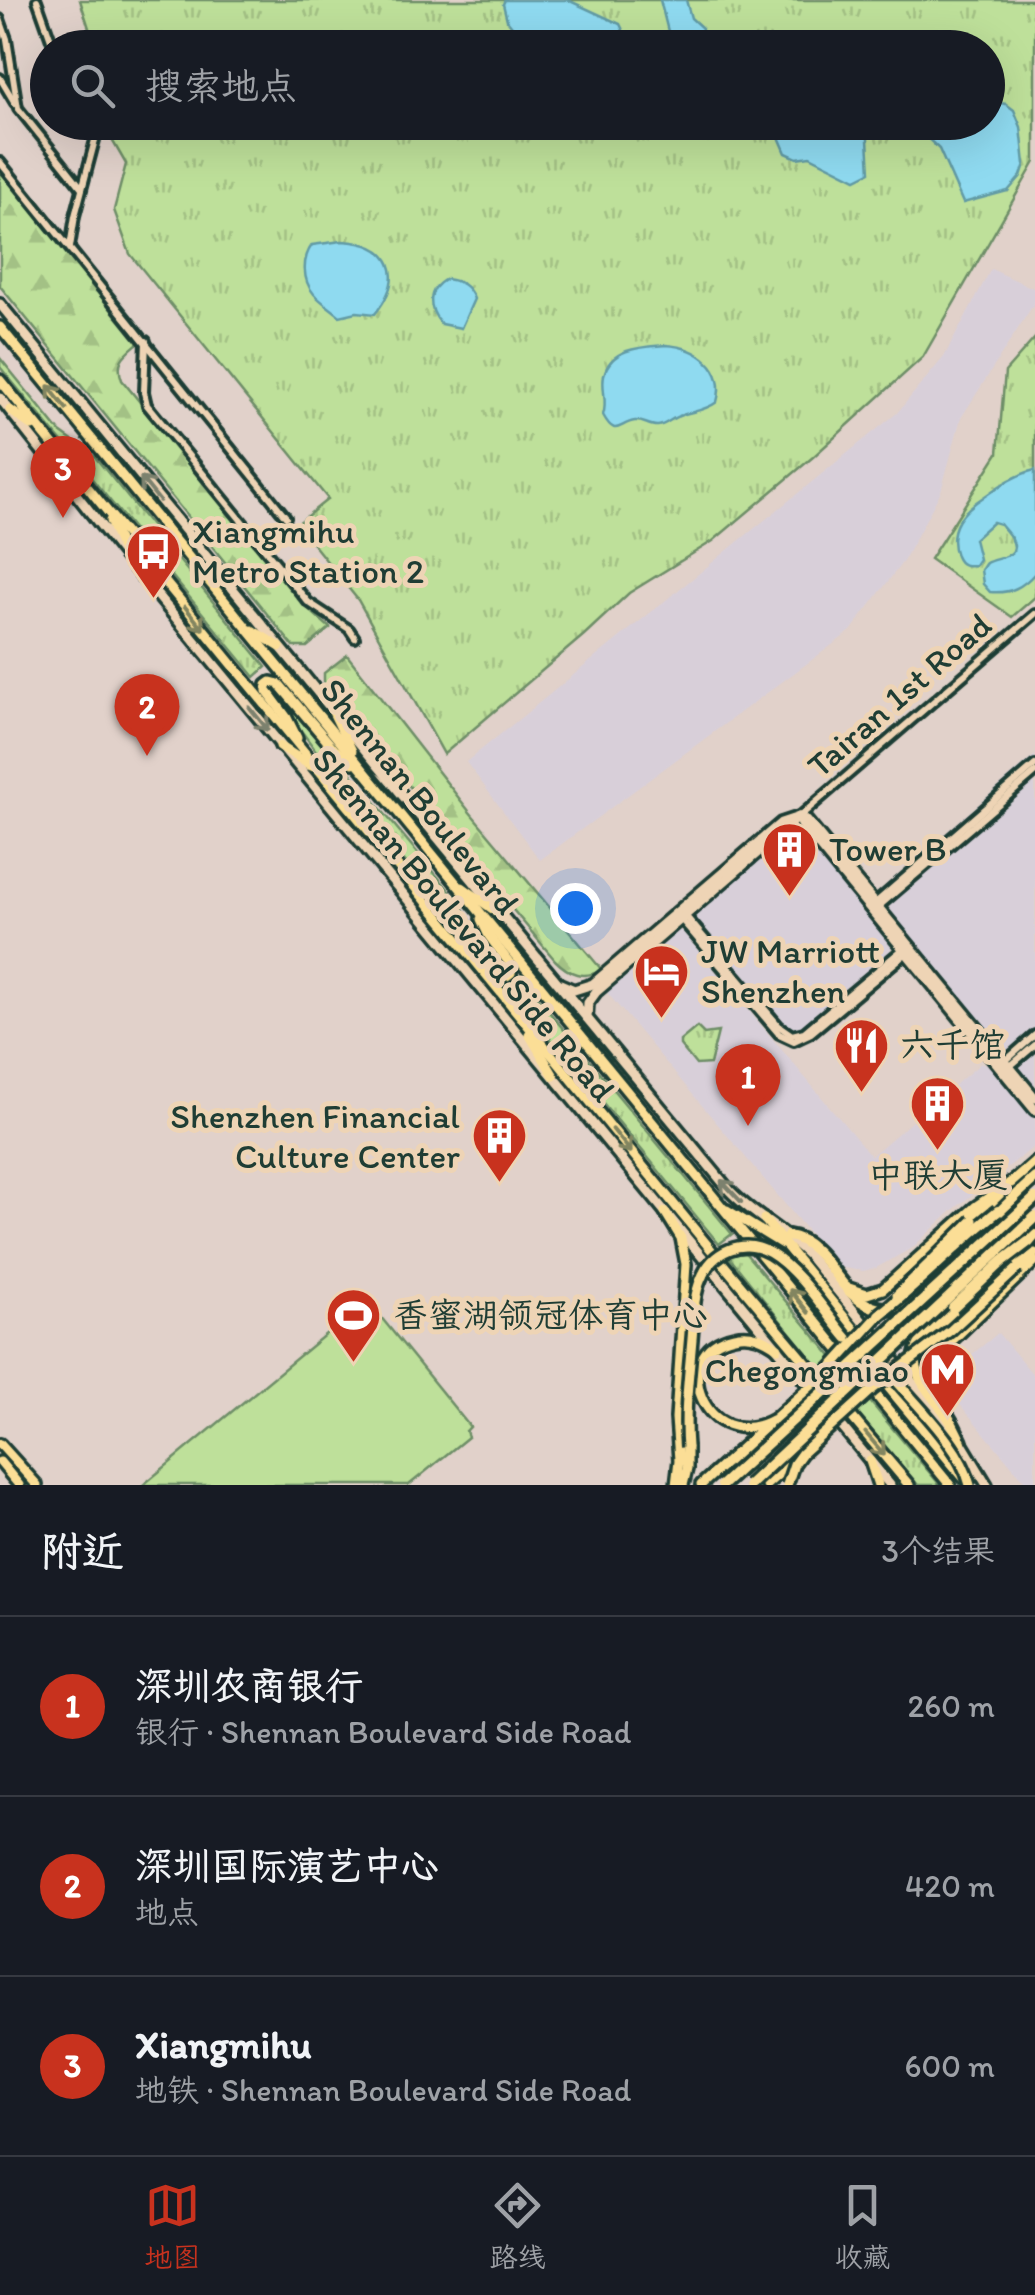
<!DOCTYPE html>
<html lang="zh">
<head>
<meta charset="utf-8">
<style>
	:root { --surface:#171b24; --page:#20242c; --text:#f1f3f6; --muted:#9ea1a6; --line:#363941; --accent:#c8321e }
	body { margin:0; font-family:Itim,"LXGW WenKai TC",sans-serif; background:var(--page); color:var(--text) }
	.you { position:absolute; left:575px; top:908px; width:35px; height:35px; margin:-25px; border:8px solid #fff; border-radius:50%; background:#1a73e8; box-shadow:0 0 0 15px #1a73e833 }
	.badge { display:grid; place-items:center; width:65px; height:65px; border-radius:50%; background:var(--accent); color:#fff; font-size:32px; font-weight:700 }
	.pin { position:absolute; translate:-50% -82px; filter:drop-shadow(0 2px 5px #0008) }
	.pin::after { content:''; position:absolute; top:52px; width:35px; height:30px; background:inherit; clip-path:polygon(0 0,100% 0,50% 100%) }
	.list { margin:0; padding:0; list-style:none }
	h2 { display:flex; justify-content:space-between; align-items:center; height:130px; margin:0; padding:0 40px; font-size:42px }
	h2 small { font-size:32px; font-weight:400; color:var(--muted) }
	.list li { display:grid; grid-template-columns:65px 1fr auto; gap:30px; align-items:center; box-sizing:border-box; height:180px; padding:0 40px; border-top:2px solid var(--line) }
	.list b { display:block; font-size:38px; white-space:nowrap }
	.list p { margin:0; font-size:32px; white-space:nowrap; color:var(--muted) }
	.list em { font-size:32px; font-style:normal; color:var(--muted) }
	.icon { flex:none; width:55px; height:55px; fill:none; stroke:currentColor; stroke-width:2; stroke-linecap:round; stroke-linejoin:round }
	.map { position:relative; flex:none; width:1035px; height:1485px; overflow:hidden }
	.search { position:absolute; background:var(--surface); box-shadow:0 10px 40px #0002; left:30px; right:30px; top:30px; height:110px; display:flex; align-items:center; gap:25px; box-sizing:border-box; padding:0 35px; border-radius:55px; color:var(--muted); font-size:38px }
	.sheet { height:670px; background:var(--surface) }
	nav { display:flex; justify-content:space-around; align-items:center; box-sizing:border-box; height:140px; border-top:2px solid var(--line); background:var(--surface); font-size:28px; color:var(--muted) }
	nav a { display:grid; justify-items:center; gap:5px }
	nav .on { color:var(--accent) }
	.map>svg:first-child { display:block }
	.built { fill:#d8cfd9 }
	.grass { fill:url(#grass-tufts); stroke:#6e8e67; stroke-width:2.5 }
	.forest { fill:url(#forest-firs); stroke:#6e8e67; stroke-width:2.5 }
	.pitch { fill:#bee09a; stroke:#6e8e67; stroke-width:2.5 }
	.water { fill:#8fdaf0; stroke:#629ba5; stroke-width:2.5 }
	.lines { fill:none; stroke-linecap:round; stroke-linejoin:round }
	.street-casing { stroke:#1f3d34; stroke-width:14 }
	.secondary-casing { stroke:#1f3d34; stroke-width:16 }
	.primary-casing { stroke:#1f3d34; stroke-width:16 }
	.highway-casing { stroke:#1f3d34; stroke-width:18 }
	.street { stroke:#eed4b5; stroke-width:6 }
	.secondary { stroke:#eed4b5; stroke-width:9 }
	.primary { stroke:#fbde96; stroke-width:9 }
	.highway { stroke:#fbde96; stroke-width:10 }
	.primary-bridge-casing { stroke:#1f3d34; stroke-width:16; stroke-linecap:butt }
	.highway-bridge-casing { stroke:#1f3d34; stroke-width:18; stroke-linecap:butt }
	.primary-bridge { stroke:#fbde96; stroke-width:9 }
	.highway-bridge { stroke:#fbde96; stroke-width:10 }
	.oneway { stroke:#828560 }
	.oneway2 { stroke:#7c816e }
	.labels { text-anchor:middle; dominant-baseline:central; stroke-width:10; stroke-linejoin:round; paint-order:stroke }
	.poi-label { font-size:35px; fill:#1f3d34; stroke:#eed4b5; text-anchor:start }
	.street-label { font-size:35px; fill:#1f3d34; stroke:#eed4b5 }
</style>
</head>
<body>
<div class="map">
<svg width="1035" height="1485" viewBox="0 0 1035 1485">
	<defs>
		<pattern id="grass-tufts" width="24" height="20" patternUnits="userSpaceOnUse" patternTransform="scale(2.5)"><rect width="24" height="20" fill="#bee09a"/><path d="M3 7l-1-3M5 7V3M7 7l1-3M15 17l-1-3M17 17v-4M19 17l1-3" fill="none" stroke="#a3c185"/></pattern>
		<pattern id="forest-firs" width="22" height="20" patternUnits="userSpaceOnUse" patternTransform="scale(2.5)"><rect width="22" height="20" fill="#bee09a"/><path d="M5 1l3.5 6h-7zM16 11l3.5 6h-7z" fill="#a3c185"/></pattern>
	</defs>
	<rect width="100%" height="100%" fill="#e1d1ca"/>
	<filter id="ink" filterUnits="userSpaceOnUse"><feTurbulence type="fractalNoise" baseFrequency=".01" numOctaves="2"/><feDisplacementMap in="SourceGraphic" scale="20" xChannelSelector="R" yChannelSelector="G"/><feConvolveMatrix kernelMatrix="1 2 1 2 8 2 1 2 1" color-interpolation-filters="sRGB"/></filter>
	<g filter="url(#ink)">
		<g class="built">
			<path d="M 991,269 L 1035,289 L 1035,302 L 961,418 L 941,491 L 904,560 L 851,631 L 540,860 L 466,762 L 897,413 L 944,357 Z"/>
			<path d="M 1035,755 L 1035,1088 L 889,911 L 890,900 L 881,889 Z"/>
			<path d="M 790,832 L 800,832 L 892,945 L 890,952 L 801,1027 L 793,1030 L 785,1027 L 695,921 L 697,912 Z"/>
			<path d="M 673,931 L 682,931 L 871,1156 L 981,1063 L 988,1064 L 1035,1119 L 1035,1146 L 954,1209 L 912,1248 L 876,1268 L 863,1271 L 838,1267 L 604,989 Z"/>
			<path d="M 998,1333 L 1035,1377 L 1035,1485 L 1028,1485 L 940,1381 Z"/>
		</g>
		<g class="grass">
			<path d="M 80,0 L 1035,0 L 1035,162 L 923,357 L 813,457 L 713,541 L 629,593 L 584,635 L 444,754 L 358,600 L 297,524 L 328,499 L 130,254 L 114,210 L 126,164 L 108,133 L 109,123 L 988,122 L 988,48 L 95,47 Z"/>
			<path d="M 1035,338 L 1035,597 L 1012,617 L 930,559 L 998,453 L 1005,372 Z"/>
			<path d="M 0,358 L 60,432 L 95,457 L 266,667 L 255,677 L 0,367 Z"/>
			<path d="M 276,688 L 280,689 L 458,901 L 477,931 L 504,965 L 504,970 L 498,969 C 443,904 385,842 333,774 C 313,747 294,720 273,694 L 273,690 Z"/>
			<path d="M 518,974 L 732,1234 L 719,1244 L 506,985 Z"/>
			<path d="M 697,1027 L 704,1034 L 718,1032 L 710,1064 L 696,1065 L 680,1045 L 680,1041 Z"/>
			<path d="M 737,1243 L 940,1485 L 918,1485 L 813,1361 L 725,1252 Z"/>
		</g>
		<g class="forest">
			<path d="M 0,171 L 138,343 C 124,355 115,361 122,380 L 307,608 L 330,628 L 307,647 L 294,647 L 0,286 Z"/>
			<path d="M 347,655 L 469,811 L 602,970 C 583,980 569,974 555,960 L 324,684 L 324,673 Z"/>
		</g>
		<path class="pitch" d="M 367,1300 L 470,1427 L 466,1431 L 468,1437 L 409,1485 L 143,1485 Z"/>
		<g class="water">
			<path d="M 505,0 L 568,0 L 620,24 L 631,47 L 529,47 L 507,20 L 503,4 Z"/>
			<path d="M 660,0 L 686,0 L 691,18 L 702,28 L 699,47 L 672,47 Z"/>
			<path d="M 988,101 L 1006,104 L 1014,110 L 1021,127 L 1025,164 L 1021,176 L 1008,191 L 963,203 L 939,149 L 920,131 L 915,123 L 988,122 Z"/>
			<path d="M 773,123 L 867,123 L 870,172 L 856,179 L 810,156 L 797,158 L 786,153 Z"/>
			<path d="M 342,241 C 393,243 406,275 375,314 L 357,312 L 340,316 C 332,309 321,302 314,294 C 302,280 302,259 312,245 Z"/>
			<path d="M 446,279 C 460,281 469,285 474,299 L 461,328 L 441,324 C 428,308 426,290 446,279 Z"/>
			<path d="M 666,345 C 697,347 727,367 717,402 C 705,411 693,411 679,416 C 672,418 666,425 658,426 C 650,427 643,420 635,421 C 619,423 616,439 603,415 C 608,402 601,388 604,375 C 611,347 643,347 666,345 Z"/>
			<path d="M 1035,470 L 1035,573 C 1023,587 1010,594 990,592 L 983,584 L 981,570 C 983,568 984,565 986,563 C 996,557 1023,558 1011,538 C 1008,533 1004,529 1000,524 L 993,522 L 974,539 L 979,559 L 975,565 C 966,566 960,566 956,556 C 946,528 963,510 985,496 C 1001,485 1015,475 1035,470 Z"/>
		</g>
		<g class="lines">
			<defs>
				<g id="street">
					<path d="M 37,0 L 54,48"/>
					<path d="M 0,19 L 7,39 L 18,108 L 82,188"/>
					<path d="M 0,78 L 15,103"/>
					<path d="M 0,162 L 286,517"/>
					<path d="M 70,247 L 75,216 L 95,140 L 88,122"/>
					<path d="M 146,341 L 144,392 L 147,405 L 308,602 L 349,629 L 355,638"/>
					<path d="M 799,817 L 1035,614"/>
					<path d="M 873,905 L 1035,765"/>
					<path d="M 878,907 L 1035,773"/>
					<path d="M 683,913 L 779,1026 L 792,1035 L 804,1032 L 904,948"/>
					<path d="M 680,918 L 779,1034 L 794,1041 L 811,1033 L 910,950"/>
					<path d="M 1002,1064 L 1035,1035"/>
					<path d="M 1008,1068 L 1035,1045"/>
				</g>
				<g id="secondary">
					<path d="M 0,304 L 332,710 L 730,1191 C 754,1216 785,1231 809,1256 L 961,1442 L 987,1485"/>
					<path d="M 0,398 L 125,556 L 890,1485"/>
					<path d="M 799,817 L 802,825 L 1035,1110"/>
					<path d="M 799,817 L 807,821 L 1035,1098"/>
					<path d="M 560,984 L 574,990 L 593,984 L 781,823 L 799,817"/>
					<path d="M 587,1018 L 588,1003 L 596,992 L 793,822"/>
				</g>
				<g id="primary">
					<path d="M 0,327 L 950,1485"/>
					<path d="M 0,380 L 713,1252 L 909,1485"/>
					<path d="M 10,410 L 32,426"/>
					<path d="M 110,521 L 125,556"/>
					<path d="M 252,630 L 280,647"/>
					<path d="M 332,710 L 352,751"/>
					<path d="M 297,738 L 287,718 L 267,691 L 267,685 L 271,682 L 279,684 L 334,749 L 353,763"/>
					<path d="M 280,746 L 311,766"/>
					<path d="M 462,887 L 501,915"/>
					<path d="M 460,941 L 480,952 L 501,975 L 507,976 L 511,973 L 511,965 L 489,936 L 481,919"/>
					<path d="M 529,1034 L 554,1076"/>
					<path d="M 1011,1183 L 1035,1162"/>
					<path d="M 727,1210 L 782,1244"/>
					<path d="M 665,1212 L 681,1238 L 686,1264 L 676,1418 L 679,1460 L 676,1485"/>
					<path d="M 764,1219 L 895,1379"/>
					<path d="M 973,1220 L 1000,1194"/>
					<path d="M 1018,1268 L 1035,1253"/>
					<path d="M 849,1288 L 867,1294 L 883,1289 L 975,1207 L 1014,1180"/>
					<path d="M 850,1341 L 968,1483"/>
					<path d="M 937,1399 C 930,1383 929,1370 937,1355 L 1035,1261"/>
					<path d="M 774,1419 C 705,1458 664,1351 734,1336 C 751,1332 764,1338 778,1348"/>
					<path d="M 0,1444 L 37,1485"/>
					<path d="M 870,1461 L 878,1485"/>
					<path d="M 0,1462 L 19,1485"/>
					<path d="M 683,1485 L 687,1469 L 687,1447"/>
					<path d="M 701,1485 L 768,1424"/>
					<path d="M 766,1485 L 798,1457"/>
				</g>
				<g id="highway">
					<path d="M 788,1236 C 817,1240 831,1273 850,1292 C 863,1305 881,1314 899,1306 C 913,1301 925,1286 935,1276 C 969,1244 1000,1209 1035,1178"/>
					<path d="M 953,1308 C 942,1319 927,1330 920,1343 C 905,1371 931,1393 946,1414 C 952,1422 956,1432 961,1442"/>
					<path d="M 928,1345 L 1008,1267 L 1035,1235"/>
					<path d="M 727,1478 L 754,1437"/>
				</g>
			</defs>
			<use href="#street" class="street-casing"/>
			<use href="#secondary" class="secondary-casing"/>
			<use href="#primary" class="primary-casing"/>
			<use href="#highway" class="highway-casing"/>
			<use href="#street" class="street"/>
			<use href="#secondary" class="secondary"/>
			<use href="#primary" class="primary"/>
			<use href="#highway" class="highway"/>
			<defs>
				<g id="primary-bridge">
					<path d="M 897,1295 L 973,1220"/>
					<path d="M 895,1379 C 920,1409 961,1447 970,1485"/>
					<path d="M 774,1419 L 831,1368 L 883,1311"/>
					<path d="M 687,1447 C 684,1411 689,1375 692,1339 C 694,1319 693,1297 701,1279 C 712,1251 743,1237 770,1253 C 799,1270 825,1312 847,1338"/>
					<path d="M 787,1485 L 794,1464 L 802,1453 L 873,1389 L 951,1330 L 1018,1268"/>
				</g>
				<g id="highway-bridge">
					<path d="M 953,1308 L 1003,1261 L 1028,1242"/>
					<path d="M 879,1315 C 921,1282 957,1243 998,1211"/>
					<path d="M 722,1485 L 1035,1198"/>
					<path d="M 749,1485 L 1035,1217"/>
				</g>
			</defs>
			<use href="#primary-bridge" class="primary-bridge-casing"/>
			<use href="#highway-bridge" class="highway-bridge-casing"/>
			<use href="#primary-bridge" class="primary-bridge"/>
			<use href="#highway-bridge" class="highway-bridge"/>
		</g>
		<defs><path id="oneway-shaft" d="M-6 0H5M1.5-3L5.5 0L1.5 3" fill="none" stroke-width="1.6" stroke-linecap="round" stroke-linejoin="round" transform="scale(2.5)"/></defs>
		<g class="oneway">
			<use href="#oneway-shaft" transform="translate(57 397) rotate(-129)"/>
			<use href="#oneway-shaft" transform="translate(194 618) rotate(51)"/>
			<use href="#oneway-shaft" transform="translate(622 1141) rotate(51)"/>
			<use href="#oneway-shaft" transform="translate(799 1301) rotate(-129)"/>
			<use href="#oneway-shaft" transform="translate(875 1444) rotate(50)"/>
		</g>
		<g class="oneway2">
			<use href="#oneway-shaft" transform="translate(150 489) rotate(-129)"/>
			<use href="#oneway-shaft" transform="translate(259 719) rotate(51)"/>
			<use href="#oneway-shaft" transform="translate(731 1191) rotate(-133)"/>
		</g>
	</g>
	<defs>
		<symbol id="bus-pin" viewBox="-11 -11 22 30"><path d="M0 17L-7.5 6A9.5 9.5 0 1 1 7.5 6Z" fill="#c8321e" stroke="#eed4b5"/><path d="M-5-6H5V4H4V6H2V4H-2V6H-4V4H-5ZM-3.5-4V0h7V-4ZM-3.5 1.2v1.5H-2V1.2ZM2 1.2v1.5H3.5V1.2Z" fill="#fff"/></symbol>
		<symbol id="building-pin" viewBox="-11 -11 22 30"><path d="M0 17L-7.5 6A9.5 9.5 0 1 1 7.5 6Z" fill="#c8321e" stroke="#eed4b5"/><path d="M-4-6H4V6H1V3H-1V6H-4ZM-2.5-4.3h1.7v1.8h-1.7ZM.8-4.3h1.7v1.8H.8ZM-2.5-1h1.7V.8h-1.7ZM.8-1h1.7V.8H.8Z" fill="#fff"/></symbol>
		<symbol id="hotel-pin" viewBox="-11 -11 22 30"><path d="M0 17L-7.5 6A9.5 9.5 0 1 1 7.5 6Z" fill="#c8321e" stroke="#eed4b5"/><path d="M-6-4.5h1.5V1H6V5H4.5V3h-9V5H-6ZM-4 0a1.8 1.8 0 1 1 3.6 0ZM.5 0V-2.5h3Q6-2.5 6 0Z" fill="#fff"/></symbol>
		<symbol id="restaurant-pin" viewBox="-11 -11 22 30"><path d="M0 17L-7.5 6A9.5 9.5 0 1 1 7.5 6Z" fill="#c8321e" stroke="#eed4b5"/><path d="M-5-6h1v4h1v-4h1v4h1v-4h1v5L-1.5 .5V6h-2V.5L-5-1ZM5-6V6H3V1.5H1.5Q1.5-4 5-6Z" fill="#fff"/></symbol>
		<symbol id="stadium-pin" viewBox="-11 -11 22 30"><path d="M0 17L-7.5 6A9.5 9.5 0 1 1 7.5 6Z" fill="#c8321e" stroke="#eed4b5"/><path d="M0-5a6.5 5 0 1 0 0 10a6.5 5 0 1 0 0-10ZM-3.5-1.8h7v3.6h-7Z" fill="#fff"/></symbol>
		<symbol id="metro-pin" viewBox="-11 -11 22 30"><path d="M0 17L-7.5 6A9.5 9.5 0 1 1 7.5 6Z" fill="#c8321e" stroke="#eed4b5"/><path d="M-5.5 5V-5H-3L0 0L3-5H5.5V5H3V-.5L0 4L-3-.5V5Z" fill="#fff"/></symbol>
	</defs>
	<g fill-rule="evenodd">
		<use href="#bus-pin" x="122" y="520" width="63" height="86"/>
		<use href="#building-pin" x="758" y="818" width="63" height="86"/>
		<use href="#hotel-pin" x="630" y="940" width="63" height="86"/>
		<use href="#restaurant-pin" x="830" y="1014" width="63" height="86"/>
		<use href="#building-pin" x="906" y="1072" width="63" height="86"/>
		<use href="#building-pin" x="468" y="1104" width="63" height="86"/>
		<use href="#stadium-pin" x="322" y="1284" width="63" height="86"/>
		<use href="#metro-pin" x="916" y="1338" width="63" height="86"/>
	</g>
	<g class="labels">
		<g class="poi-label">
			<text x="192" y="531">Xiangmihu<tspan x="192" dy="40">Metro Station 2</tspan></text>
			<text x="829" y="849">Tower B</text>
			<text x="701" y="951">JW Marriott<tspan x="701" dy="40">Shenzhen</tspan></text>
			<text x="900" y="1045">六千馆</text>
			<text x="460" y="1116" text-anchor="end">Shenzhen Financial<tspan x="460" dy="40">Culture Center</tspan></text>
			<text x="938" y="1175" text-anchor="middle">中联大厦</text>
			<text x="393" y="1315">香蜜湖领冠体育中心</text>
			<text x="909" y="1370" text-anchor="end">Chegongmiao</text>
		</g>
		<g class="street-label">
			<text transform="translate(899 695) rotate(-41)">Tairan 1st Road</text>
			<text transform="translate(420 796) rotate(51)">Shennan Boulevard</text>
			<text transform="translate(464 925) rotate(50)">Shennan Boulevard Side Road</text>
		</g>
	</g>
</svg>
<div class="you"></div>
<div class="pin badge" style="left:748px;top:1126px">1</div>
<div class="pin badge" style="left:147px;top:756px">2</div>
<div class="pin badge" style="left:63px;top:518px">3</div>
<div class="search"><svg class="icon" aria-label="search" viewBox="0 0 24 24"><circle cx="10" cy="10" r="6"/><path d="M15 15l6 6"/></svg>搜索地点</div>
</div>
<section class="sheet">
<h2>附近<small>3个结果</small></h2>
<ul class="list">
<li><span class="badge">1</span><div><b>深圳农商银行</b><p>银行 · Shennan Boulevard Side Road</p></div><em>260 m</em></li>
<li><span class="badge">2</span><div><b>深圳国际演艺中心</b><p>地点</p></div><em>420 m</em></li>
<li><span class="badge">3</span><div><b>Xiangmihu</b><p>地铁 · Shennan Boulevard Side Road</p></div><em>600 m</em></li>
</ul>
</section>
<nav>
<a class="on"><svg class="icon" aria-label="map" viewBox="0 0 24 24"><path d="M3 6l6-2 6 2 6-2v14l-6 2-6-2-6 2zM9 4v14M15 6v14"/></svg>地图</a>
<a><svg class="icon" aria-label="directions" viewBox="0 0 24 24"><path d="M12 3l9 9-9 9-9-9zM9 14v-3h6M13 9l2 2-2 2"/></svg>路线</a>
<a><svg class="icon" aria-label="saved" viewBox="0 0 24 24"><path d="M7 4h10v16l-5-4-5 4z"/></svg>收藏</a>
</nav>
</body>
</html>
